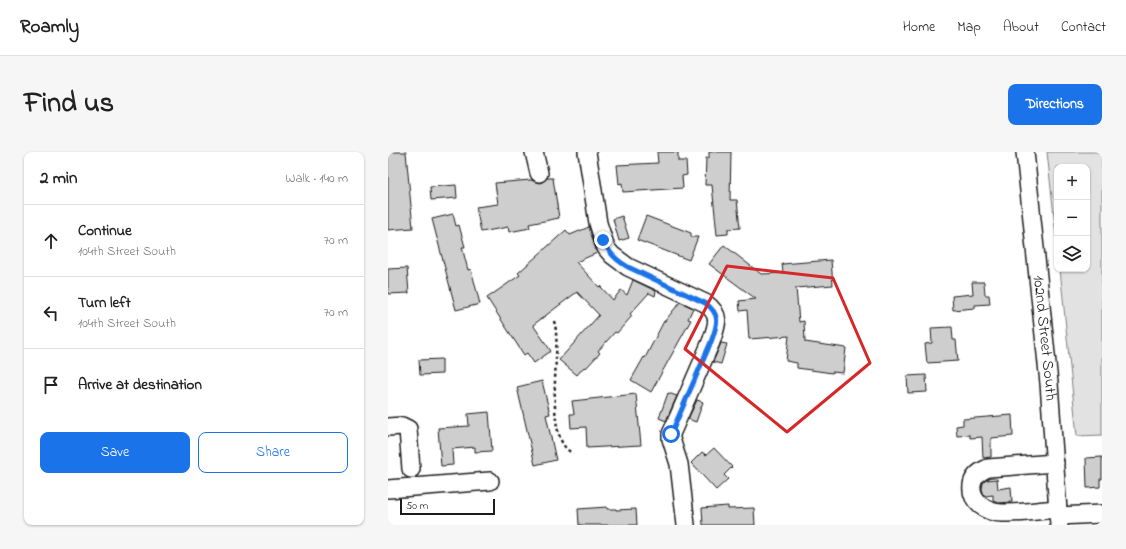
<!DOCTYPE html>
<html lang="en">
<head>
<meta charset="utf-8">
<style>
	:root { --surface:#fff; --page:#f6f6f6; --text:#222; --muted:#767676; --line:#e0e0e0; --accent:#1a73e8 }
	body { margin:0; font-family:"Indie Flower",sans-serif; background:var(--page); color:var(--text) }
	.controls { position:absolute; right:12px; top:12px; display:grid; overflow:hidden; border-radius:8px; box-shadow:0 1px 3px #0004 }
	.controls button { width:36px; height:36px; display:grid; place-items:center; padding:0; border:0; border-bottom:1px solid var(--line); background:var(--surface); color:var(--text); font:20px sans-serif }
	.scale { position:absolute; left:12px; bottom:10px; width:95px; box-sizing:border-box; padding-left:4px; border:2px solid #1c1c1c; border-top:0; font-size:11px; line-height:14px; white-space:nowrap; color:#1c1c1c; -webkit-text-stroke:3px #fff; paint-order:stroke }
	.stop { position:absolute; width:12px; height:12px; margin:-9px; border:3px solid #1a73e8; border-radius:50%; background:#fff }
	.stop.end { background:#1a73e8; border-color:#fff; box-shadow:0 1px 4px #0008 }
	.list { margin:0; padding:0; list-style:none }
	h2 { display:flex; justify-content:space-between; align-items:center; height:52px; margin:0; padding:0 16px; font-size:17px }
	h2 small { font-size:13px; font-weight:400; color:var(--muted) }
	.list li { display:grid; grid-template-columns:26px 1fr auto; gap:12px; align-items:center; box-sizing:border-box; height:72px; padding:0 16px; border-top:1px solid var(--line) }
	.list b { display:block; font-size:15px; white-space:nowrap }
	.list p { margin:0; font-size:13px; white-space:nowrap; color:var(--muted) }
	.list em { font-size:13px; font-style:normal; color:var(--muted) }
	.actions { display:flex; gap:8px; padding:12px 16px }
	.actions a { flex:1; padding:9px 0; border:1px solid var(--accent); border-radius:8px; text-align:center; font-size:14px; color:var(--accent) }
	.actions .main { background:var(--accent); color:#fff }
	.icon { flex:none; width:22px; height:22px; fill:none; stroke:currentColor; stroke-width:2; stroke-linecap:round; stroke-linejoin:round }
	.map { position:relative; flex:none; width:714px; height:373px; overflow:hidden; border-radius:8px }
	header { display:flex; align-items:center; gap:24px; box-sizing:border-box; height:56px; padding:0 20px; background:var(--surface); border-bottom:1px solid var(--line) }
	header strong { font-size:19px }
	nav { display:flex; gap:22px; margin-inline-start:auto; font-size:14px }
	.intro { display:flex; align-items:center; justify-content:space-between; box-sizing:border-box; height:96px; padding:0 24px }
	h1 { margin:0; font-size:28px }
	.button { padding:10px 18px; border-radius:8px; background:var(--accent); color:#fff; font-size:14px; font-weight:700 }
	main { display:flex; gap:24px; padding:0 24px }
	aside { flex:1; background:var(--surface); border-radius:8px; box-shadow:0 1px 3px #0004 }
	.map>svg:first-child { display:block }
	.green { fill:#e2e2e2; stroke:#7f7f7f }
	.building { fill:#cecece; stroke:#1c1c1c }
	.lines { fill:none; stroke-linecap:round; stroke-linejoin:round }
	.minor-casing { stroke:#1c1c1c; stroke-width:20 }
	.path { stroke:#1c1c1c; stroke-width:2.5; stroke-dasharray:3 3; stroke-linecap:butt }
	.minor { stroke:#fff; stroke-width:17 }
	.route { stroke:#1a73e8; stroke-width:5 }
	.marked { fill:none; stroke:#d62828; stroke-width:3; stroke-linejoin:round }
	.labels { text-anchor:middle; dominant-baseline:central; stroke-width:3; stroke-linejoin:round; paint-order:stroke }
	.street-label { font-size:16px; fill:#1c1c1c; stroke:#fff }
</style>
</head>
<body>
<header>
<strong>Roamly</strong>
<nav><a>Home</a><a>Map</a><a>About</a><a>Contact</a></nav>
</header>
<div class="intro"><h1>Find us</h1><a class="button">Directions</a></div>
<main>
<aside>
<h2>2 min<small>Walk · 140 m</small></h2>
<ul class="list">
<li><svg class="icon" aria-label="ahead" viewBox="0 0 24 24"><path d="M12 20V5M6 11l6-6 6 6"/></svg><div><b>Continue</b><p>104th Street South</p></div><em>70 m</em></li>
<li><svg class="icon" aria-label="left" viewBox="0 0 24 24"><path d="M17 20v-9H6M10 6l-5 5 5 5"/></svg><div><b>Turn left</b><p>104th Street South</p></div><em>70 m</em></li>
<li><svg class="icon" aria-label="arrive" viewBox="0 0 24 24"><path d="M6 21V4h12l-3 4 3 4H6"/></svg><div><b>Arrive at destination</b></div></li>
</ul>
<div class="actions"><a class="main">Save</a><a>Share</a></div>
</aside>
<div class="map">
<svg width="714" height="373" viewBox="0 0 714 373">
	<rect width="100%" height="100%" fill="#fff"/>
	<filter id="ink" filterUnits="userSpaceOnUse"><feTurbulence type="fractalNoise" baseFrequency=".025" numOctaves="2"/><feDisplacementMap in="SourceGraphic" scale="8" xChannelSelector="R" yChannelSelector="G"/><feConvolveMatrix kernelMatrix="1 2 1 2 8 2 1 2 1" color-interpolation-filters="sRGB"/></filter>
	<g filter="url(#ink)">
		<path class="green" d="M 659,0 L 714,0 L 714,283 L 689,284 L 672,117 L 699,117 L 699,15 L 669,15 L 669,92 Z"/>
		<g class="building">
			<path d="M 0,0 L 18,0 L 25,76 L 0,78 Z"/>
			<path d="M 269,0 L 290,0 L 290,9 L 298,9 L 299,23 L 294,24 L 295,36 L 235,40 L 234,31 L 231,32 L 229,13 L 270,11 Z"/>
			<path d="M 321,0 L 343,0 L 342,48 L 349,48 L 352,76 L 340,77 L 340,82 L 329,83 L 324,33 L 317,33 L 318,6 L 321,6 Z"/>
			<path d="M 159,26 L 165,26 L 171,66 L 141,72 L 142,76 L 121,80 L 120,75 L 93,80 L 88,55 L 110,52 L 107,31 L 143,28 L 148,30 L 153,31 Z"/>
			<path d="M 68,33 L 69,46 L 43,48 L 42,35 Z"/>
			<path d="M 65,62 L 68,74 L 71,73 L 77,95 L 74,95 L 80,118 L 83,117 L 92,152 L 68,158 L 44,67 Z"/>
			<path d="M 234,64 L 241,86 L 231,89 L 225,67 Z"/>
			<path d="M 258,64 L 303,81 L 303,85 L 310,85 L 301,108 L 249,88 Z"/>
			<path d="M 201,75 L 209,101 L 188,110 L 211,135 L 212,134 L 225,148 L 233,138 L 239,143 L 245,128 L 268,139 L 267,144 L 261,141 L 242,162 L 244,164 L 229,181 L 227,180 L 210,199 L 212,201 L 198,216 L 196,215 L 189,223 L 171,208 L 211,163 L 189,140 L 145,173 L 163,199 L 146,211 L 139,201 L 136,203 L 99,146 L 132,123 L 130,121 L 178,78 L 182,83 Z"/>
			<path d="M 336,93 L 373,122 L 395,121 L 394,112 L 443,108 L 445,133 L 408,136 L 411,170 L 416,169 L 417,190 L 458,196 L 455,221 L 444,220 L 444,221 L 409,216 L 409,211 L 398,209 L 401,184 L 361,187 L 359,158 L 352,159 L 351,149 L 368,147 L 321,112 Z"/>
			<path d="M 19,116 L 21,141 L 0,142 L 0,117 Z"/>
			<path d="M 584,130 L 596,130 L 597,143 L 601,143 L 602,152 L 587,153 L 587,156 L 565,158 L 564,144 L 585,142 Z"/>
			<path d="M 292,150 L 305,156 L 300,167 L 303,168 L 263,240 L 243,228 L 256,205 L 257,206 L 276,169 L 277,169 Z"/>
			<path d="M 564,175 L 565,188 L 568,188 L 570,209 L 539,211 L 537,192 L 544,191 L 543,176 Z"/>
			<path d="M 333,191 L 339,192 L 333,212 L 325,210 Z"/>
			<path d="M 54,207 L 54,222 L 32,223 L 31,208 Z"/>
			<path d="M 538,223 L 539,240 L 520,241 L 519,224 Z"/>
			<path d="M 154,229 L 162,262 L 158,263 L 168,308 L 147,313 L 129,235 Z"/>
			<path d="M 280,241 L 289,244 L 278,269 L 271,266 Z"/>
			<path d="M 248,242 L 253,293 L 199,296 L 198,275 L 183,276 L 182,262 L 186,262 L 184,249 Z"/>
			<path d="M 309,248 L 315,250 L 308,270 L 300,267 Z"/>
			<path d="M 101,260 L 104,299 L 87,300 L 87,295 L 64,297 L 65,313 L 53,314 L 50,276 L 81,274 L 80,262 Z"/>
			<path d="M 624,263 L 625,284 L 603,286 L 603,305 L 595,306 L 594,285 L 582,286 L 582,283 L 569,284 L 568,274 L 575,273 L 575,267 Z"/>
			<path d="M 326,296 L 344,315 L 336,323 L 340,327 L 328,338 L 303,311 L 314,300 L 318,303 Z"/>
			<path d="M 714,305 L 714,327 L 712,327 L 712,335 L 699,336 L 698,306 Z"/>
			<path d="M 609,327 L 610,337 L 623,335 L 624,350 L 610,351 L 605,349 L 605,343 L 597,344 L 596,343 L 594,337 L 595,331 L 598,328 Z"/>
			<path d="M 340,354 L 340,357 L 366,356 L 367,373 L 315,373 L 314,356 Z"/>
			<path d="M 219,355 L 219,357 L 228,357 L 228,358 L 248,357 L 249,373 L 191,373 L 190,357 Z"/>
		</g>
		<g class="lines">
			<defs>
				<g id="minor">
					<path d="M 146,0 L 151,21"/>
					<path d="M 199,0 L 210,71 L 218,96 L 224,103 L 240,115 L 317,151 C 334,163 329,173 323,190 L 283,282 L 283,287 L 291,312 L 298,373"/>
					<path id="s1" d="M 637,0 L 661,231 L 671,373"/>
					<path d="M 0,275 L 14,274 L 20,277 L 23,317"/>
					<path d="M 667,311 L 600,316 C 593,319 585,324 584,333 C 582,349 598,361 614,361 C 632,362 651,358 670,357"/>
					<path d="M 0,337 L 102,329"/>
					<path d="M 670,364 L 714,362"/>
				</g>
			</defs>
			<use href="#minor" class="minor-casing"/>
			<path class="path" d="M 166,169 C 167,173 168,177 168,181 C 171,206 156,290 185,301"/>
			<use href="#minor" class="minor"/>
		</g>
	</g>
	<g class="lines" filter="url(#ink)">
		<path class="route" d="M 215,88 C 221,101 228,108 240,115 L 317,151 C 334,163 329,173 323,190 L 283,282"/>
	</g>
	<path class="marked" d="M 339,114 L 445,126 L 482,211 L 399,280 L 297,197 Z"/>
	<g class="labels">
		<g class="street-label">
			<text stroke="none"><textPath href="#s1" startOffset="187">102nd Street South</textPath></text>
		</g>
	</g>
</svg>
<div class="controls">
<button>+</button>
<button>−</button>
<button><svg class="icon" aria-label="layers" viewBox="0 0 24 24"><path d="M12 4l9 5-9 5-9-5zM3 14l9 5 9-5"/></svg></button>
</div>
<div class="scale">50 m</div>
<div class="stop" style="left:283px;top:282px"></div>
<div class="stop end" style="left:215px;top:88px"></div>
</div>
</main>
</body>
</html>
